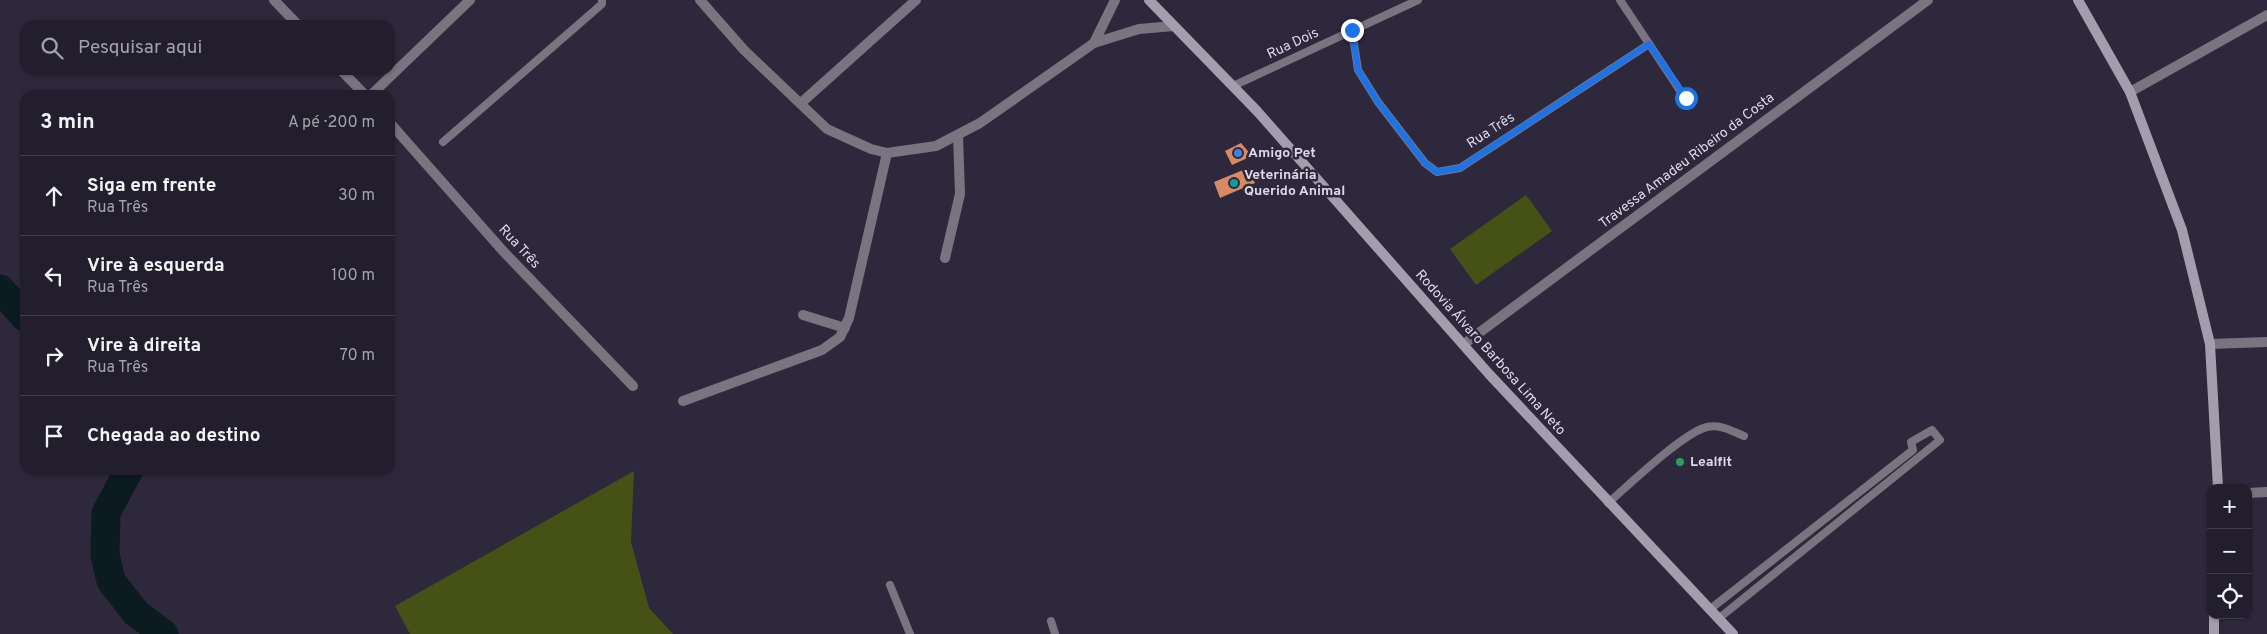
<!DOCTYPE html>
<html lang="pt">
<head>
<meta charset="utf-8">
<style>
	:root { --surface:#221e2e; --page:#2e2b3a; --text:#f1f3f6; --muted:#a2a2aa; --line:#3f3c4a }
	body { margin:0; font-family:Overpass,sans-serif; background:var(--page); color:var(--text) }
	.controls { position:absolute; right:15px; bottom:15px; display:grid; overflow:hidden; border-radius:10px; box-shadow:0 1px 4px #0004 }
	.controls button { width:45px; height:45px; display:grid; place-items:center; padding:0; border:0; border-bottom:1px solid var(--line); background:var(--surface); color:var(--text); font:25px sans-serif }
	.stop { position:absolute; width:15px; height:15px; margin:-11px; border:4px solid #1a73e8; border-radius:50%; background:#fff }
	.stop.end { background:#1a73e8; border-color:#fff; box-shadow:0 1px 5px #0008 }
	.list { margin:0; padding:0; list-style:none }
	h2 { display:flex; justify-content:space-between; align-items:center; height:65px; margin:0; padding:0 20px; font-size:21px }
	h2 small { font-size:16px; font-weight:400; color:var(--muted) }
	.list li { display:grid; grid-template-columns:32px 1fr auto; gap:15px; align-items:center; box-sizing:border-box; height:80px; padding:0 20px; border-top:1px solid var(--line) }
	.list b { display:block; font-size:19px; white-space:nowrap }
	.list p { margin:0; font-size:16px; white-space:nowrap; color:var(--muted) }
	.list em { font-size:16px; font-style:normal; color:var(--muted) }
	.icon { flex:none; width:28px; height:28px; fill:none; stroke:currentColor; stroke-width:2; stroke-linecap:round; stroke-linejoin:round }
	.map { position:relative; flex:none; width:2267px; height:634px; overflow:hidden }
	.search { position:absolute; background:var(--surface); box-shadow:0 1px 4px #0004; left:20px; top:20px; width:375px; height:55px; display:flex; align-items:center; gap:12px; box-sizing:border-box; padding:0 18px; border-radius:15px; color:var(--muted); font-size:19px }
	.panel { position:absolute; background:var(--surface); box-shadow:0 1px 4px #0004; left:20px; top:90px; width:375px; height:385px; border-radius:15px }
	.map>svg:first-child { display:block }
	.green { fill:#465116 }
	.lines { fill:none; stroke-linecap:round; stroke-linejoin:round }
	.river { stroke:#0c1b1f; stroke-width:29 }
	.building { fill:#d58a62 }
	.service { stroke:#79747f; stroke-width:8 }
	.minor { stroke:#79747f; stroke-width:10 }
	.secondary { stroke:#a49dae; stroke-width:10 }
	.route { stroke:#1a73e8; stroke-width:6 }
	.shop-dot { fill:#3f7fe0; stroke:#2e283d; stroke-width:2 }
	.culture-dot { fill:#0f9aa8; stroke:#2e283d; stroke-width:2 }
	.leisure-dot { fill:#2e9e5b; stroke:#2e283d; stroke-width:2 }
	.labels { text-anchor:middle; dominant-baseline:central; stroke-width:5; stroke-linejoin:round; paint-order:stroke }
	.street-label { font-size:14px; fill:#ddd9e7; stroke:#2e283d }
	.poi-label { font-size:14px; font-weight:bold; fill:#ddd9e7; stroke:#2e283d; text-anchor:start }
</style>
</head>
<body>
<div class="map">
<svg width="2267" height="634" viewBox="0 0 2267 634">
	<rect width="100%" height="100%" fill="#2e283d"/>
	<g class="green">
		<path d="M 1526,195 L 1552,231 L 1476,285 L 1450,249 Z"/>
		<path d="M 634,471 L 631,542 L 649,608 L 673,634 L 410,634 L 395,606 Z"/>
	</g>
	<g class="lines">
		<g class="river">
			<path d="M 0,289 L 25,317"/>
			<path d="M 129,470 L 106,513 L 105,555 L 111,581 L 136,613 L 164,634"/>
		</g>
	</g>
	<g class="building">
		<path d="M 1241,143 L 1252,156 L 1232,165 L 1225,151 Z"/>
		<path d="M 1248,168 L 1255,183 L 1220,198 L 1214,182 Z"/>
	</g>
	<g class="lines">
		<g class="service">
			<path d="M 1620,0 L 1685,98"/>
			<path d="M 1352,30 L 1358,70 L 1378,102 L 1425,163 L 1437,172 L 1460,168 L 1649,44"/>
			<path d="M 1233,86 L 1418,0"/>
			<path d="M 443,142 L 602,4 L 602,0"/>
			<path d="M 1608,503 C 1628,486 1684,432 1707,427 C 1720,424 1732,431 1744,436"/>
			<path d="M 890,585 L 910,634"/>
			<path d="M 1709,610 L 1913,450 L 1911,442 L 1932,430 L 1940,440 L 1718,619"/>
			<path d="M 1051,621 L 1055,634"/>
		</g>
		<g class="minor">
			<path d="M 274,0 L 298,25"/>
			<path d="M 700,0 L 744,50 L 827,129 L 871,149 L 887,153 L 936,146 L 980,123 L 1094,43 L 1139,29 L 1174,26"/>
			<path d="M 1094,43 L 1115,0"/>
			<path d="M 341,70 L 365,95"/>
			<path d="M 2130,92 L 2267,15"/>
			<path d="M 371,95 L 470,0"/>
			<path d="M 801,103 L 916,0"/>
			<path d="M 390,123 L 503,251 L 633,386"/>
			<path d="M 945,258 L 960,194 L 958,135"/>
			<path d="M 803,315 L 845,328"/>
			<path d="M 1464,344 L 1928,0"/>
			<path d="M 2210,344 L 2267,342"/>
			<path d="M 683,401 L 822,350 L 840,337 L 849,318 L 887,153"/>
			<path d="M 2248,493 L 2267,492"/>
		</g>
		<g class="secondary">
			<path d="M 1149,0 L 1257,111 L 1489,374 L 1733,634"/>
			<path d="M 2078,0 L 2130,92 L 2182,230 L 2210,344 L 2218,488"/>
			<path d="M 2214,634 L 2214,615"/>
		</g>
	</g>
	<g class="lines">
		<path class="route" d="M 1352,30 L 1358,70 L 1378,102 L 1425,163 L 1437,172 L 1460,168 L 1649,44 L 1686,98"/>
	</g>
	<circle class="shop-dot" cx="1238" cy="153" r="5"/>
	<circle class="culture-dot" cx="1234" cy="183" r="5"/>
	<circle class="leisure-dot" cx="1680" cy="462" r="5"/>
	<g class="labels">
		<g class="street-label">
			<text transform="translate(1293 44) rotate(-25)">Rua Dois</text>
			<text transform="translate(1491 131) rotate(-33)">Rua Três</text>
			<text transform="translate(1687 161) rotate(-37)">Travessa Amadeu Ribeiro da Costa</text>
			<text transform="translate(519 247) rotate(47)">Rua Três</text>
			<text transform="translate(1490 353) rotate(48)">Rodovia Álvaro Barbosa Lima Neto</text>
		</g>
		<g class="poi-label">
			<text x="1248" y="153">Amigo Pet</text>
			<text x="1244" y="175">Veterinária<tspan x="1244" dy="16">Querido Animal</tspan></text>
			<text x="1690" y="462">Lealfit</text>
		</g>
	</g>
</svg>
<div class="controls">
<button>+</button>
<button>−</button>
<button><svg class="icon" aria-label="locate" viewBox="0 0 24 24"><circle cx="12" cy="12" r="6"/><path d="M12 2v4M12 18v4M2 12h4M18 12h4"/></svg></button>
</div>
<div class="stop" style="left:1686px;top:98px"></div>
<div class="stop end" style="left:1352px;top:30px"></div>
<div class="search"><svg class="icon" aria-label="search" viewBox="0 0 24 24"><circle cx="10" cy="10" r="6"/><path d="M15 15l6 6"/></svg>Pesquisar aqui</div>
<section class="panel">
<h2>3 min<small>A pé · 200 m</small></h2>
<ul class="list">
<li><svg class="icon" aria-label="ahead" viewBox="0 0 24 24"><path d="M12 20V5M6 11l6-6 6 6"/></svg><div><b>Siga em frente</b><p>Rua Três</p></div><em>30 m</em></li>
<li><svg class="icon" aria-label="left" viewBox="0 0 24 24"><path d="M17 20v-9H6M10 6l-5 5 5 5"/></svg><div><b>Vire à esquerda</b><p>Rua Três</p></div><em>100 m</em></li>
<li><svg class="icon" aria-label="right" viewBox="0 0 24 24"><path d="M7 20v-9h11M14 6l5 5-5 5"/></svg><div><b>Vire à direita</b><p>Rua Três</p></div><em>70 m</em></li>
<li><svg class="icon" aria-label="arrive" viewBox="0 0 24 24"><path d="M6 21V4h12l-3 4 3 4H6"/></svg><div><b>Chegada ao destino</b></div></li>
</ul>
</section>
</div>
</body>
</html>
